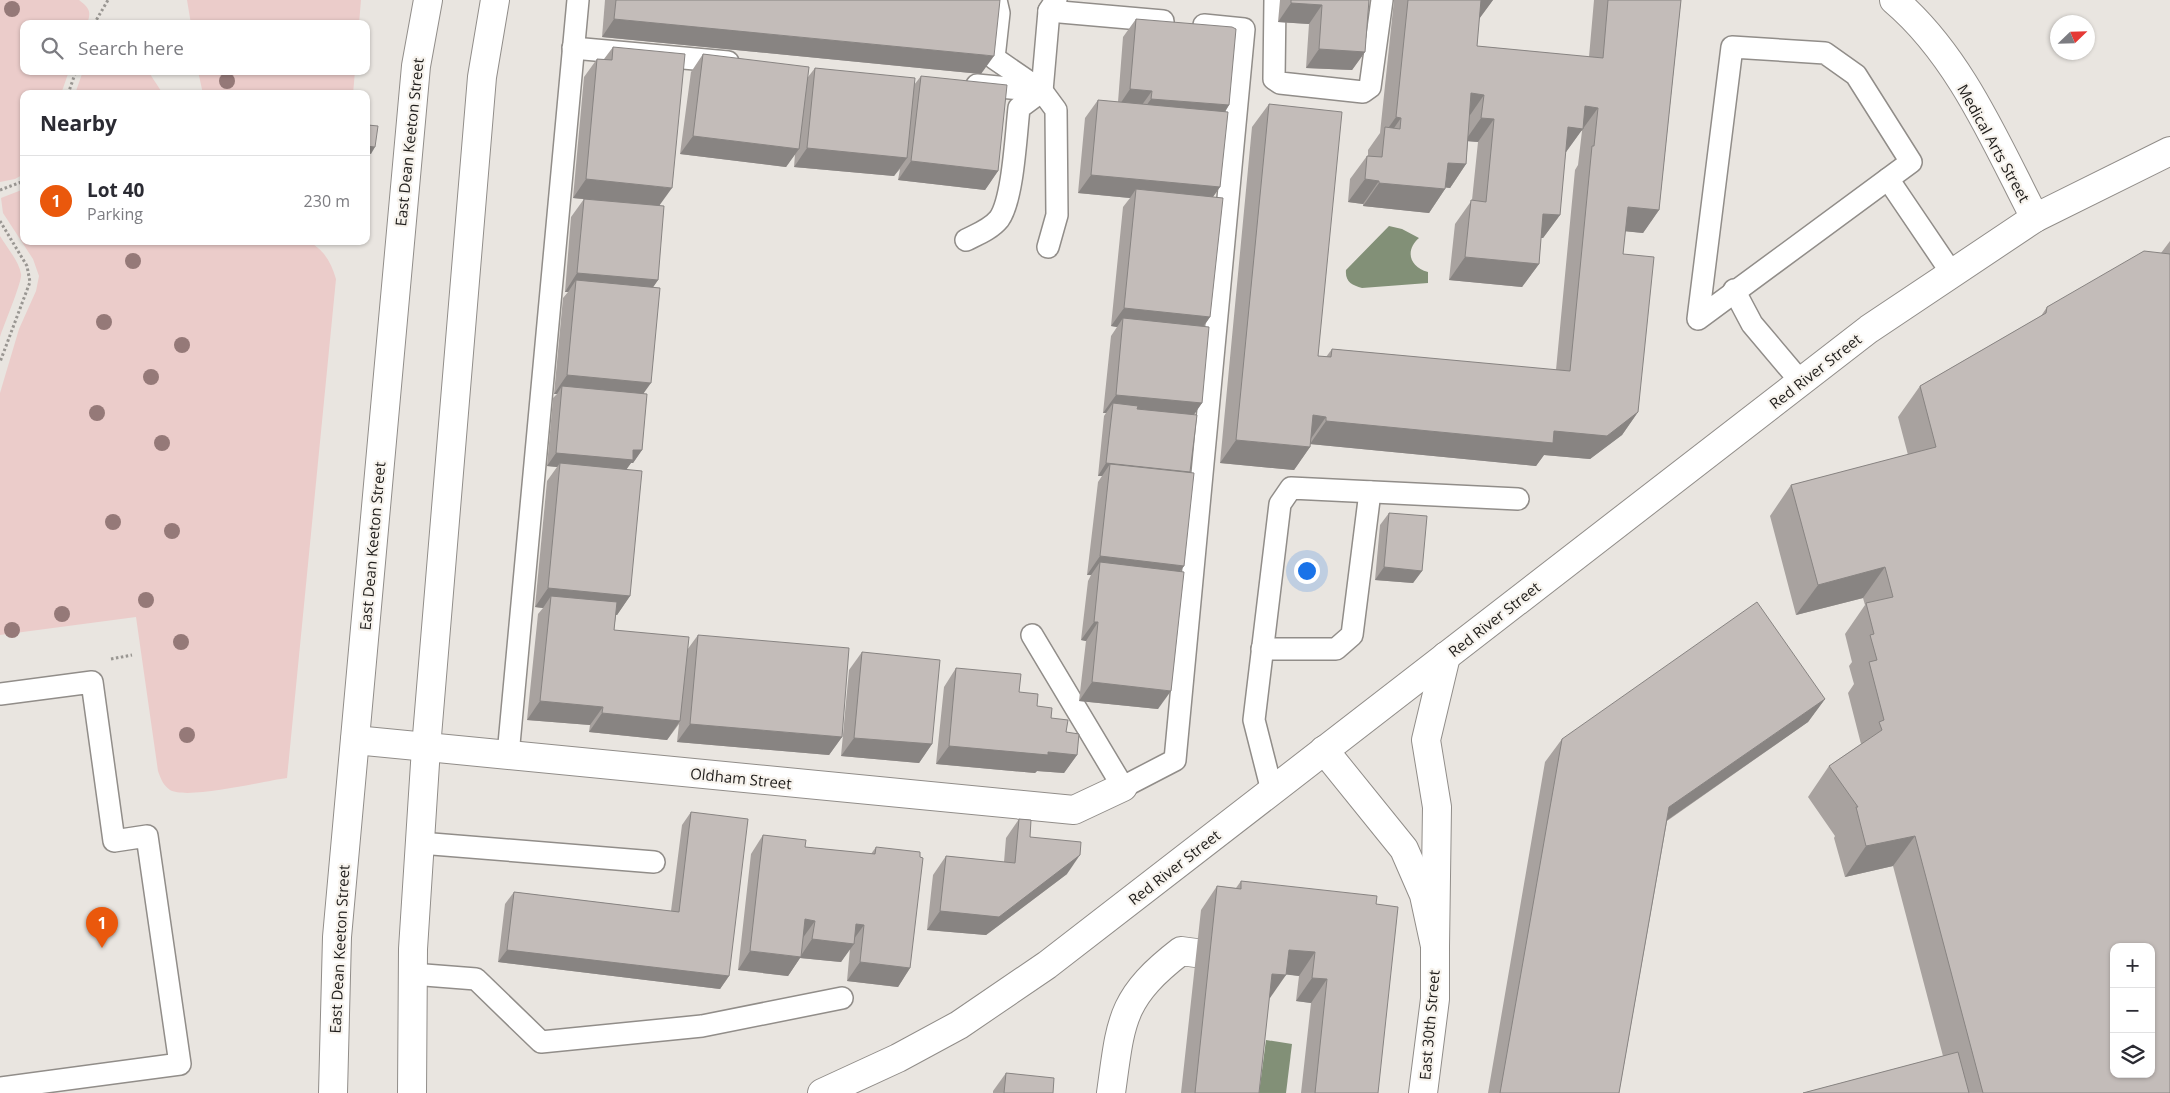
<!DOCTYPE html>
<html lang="en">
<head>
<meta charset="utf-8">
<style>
	:root { --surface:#fff; --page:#f7f7f7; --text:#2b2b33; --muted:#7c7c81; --line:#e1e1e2; --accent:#ea580c }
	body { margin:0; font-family:"Open Sans",sans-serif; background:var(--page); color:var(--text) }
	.controls { position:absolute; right:15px; bottom:15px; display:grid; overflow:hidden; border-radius:10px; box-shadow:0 1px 4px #0004 }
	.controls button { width:45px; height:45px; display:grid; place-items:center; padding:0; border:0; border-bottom:1px solid var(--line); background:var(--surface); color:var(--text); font:25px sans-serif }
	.compass { position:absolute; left:2050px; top:15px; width:45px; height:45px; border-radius:50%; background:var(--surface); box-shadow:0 1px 4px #0004; rotate:67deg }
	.you { position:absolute; left:1306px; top:570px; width:18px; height:18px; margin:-12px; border:4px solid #fff; border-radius:50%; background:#1a73e8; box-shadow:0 0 0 8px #1a73e833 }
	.badge { display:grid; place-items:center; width:32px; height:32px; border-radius:50%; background:var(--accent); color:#fff; font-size:16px; font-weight:700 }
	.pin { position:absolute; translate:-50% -41px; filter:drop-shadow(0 1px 2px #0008) }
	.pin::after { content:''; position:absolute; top:26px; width:18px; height:15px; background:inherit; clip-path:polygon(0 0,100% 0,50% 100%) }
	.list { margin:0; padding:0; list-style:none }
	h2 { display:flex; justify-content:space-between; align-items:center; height:65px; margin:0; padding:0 20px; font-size:21px }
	h2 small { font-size:16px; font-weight:400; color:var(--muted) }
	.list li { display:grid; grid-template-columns:32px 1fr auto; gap:15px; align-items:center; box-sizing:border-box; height:90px; padding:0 20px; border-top:1px solid var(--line) }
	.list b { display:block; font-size:19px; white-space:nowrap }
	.list p { margin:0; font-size:16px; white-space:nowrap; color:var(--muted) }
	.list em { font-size:16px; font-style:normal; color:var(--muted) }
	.icon { flex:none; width:28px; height:28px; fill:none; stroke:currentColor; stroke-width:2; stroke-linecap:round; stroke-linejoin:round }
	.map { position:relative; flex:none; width:2170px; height:1093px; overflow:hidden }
	.search { position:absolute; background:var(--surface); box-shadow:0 1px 4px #0004; left:20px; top:20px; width:350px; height:55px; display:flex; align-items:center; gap:12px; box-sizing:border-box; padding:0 18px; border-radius:10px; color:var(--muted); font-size:19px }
	.panel { position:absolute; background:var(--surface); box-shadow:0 1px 4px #0004; left:20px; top:90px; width:350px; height:155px; border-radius:10px }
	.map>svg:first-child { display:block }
	.green { fill:#ebccca }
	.water { fill:#829077 }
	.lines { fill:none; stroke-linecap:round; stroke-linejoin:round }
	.lane-casing { stroke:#918d89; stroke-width:24 }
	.street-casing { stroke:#918d89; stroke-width:30 }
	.secondary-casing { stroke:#918d89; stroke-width:30 }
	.path { stroke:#999692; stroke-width:3; stroke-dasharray:2.5 2.5; stroke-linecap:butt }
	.lane { stroke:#fff; stroke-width:21 }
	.street { stroke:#fff; stroke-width:28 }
	.secondary { stroke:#fff; stroke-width:28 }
	.tree { fill:#957978 }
	.wall { fill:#a8a29f }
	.shaded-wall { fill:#888482 }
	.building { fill:#c3bcb9; stroke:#888482; fill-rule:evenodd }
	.labels { text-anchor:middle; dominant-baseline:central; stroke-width:4.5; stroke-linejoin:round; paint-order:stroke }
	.street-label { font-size:15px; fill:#1f1d1b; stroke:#f7f3ed }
</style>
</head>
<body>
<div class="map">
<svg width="2170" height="1093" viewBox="0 0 2170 1093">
	<rect width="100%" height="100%" fill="#e9e5e0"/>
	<g class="green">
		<path d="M 0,0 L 79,0 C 89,8 92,11 87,24 L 24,24 L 24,71 L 69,71 L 61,94 L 24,94 L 24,174 L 15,179 L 0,182 Z"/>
		<path d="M 187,0 L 361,0 L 359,24 L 191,24 Z"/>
		<path d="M 83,71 L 148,71 L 163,94 L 75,94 Z"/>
		<path d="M 198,71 L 355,71 L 353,94 L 203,94 Z"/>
		<path d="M 24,189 L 24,241 L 307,241 C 324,249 331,262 336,279 L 287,778 C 264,781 188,800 170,790 C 163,785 161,779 158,771 L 136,617 L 0,635 L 0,393 L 19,329 L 36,291 L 39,276 L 33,259 L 3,213 L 1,198 Z"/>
		<path d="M 0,236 C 7,248 19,261 21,274 C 23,280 3,327 0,337 Z"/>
	</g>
	<g class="water">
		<path d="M 1389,226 L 1402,229 L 1419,238 C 1405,250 1409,267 1428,272 L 1428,283 L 1362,288 C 1352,285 1345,282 1346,270 Z"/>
		<path d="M 1266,1040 L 1292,1044 L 1286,1093 L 1259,1093 Z"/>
	</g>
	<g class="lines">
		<defs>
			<g id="lane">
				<path d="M 996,0 L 999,13 L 994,58 L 1042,91 L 1056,110 L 1057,215 L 1048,247"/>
				<path d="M 1275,0 L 1274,79 L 1280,83 L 1363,92 L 1370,87 L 1382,0"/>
				<path d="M 1049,11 L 1163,21"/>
				<path d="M 1732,47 L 1825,53 L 1856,75 L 1911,162 L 1698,319 Z"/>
				<path d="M 573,48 L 728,62"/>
				<path d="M 977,85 L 1042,91"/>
				<path d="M 1888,179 L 1951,272"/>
				<path d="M 966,240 C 978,234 991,229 999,219 C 1013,200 1016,134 1019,108 L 1042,91 L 1049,11 L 1056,0"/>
				<path d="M 1734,290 L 1752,324 L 1801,382"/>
				<path d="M 1032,635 L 1123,787 L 1175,760 L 1244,29 L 1204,25"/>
				<path d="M 1262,649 L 1336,649 L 1352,635 L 1370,492"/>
				<path d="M 0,694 L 92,682 L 114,841 L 147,836 L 180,1064 L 0,1088"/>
				<path d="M 508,755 L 578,0"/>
				<path d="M 1272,791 L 1254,720 L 1280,504 L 1291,488 L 1518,499"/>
				<path d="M 420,843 L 654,862"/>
				<path d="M 412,974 L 476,979 L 541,1042 L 702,1026 L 842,998"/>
			</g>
			<g id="street">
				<path d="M 1894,0 C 1960,56 1996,143 2035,218"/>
				<path d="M 355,740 L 1074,810 L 1123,787"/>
				<path d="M 1324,750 L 1404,849 L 1424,895 L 1435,946 L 1435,999 L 1423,1093"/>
				<path d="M 1111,1093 C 1121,1021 1120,998 1181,951 L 1196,953"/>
			</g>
			<g id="secondary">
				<path d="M 1435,946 L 1437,807 L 1426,740 L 1446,656"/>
				<path d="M 333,1093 L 337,937 L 416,66 L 428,0"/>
				<path d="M 412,1093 L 413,949 L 426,748 L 482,77 L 495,0"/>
				<path d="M 822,1093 L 898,1058 L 959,1025 L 1047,965 L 1869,329 L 2035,218 L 2170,151"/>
			</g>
		</defs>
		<use href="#lane" class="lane-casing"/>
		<use href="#street" class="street-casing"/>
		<use href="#secondary" class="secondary-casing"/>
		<g class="path">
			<path d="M 94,24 L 108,0"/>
			<path d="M 68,94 L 76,71"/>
			<path d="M 0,190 L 24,181"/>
			<path d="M 0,221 L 27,266 L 30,282 L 0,362"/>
			<path d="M 111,659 L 132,655"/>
		</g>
		<use href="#lane" class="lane"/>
		<use href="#street" class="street"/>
		<use href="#secondary" class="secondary"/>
	</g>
	<g class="tree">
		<circle cx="12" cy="9" r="8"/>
		<circle cx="227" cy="81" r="8"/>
		<circle cx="133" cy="261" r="8"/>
		<circle cx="104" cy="322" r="8"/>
		<circle cx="182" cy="345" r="8"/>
		<circle cx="151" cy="377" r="8"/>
		<circle cx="97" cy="413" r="8"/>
		<circle cx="162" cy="443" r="8"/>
		<circle cx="113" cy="522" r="8"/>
		<circle cx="172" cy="531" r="8"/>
		<circle cx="146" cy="600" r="8"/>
		<circle cx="62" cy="614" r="8"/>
		<circle cx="12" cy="630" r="8"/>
		<circle cx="181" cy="642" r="8"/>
		<circle cx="187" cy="735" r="8"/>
	</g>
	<g class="wall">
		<path d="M 605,0 L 1000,0 L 981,74 L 602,37 Z"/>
		<path d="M 1280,0 L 1369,0 L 1365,52 L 1352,70 L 1306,68 L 1309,24 L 1278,22 Z"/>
		<path d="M 1394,0 L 1493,0 L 1479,19 L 1477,46 L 1589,57 L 1594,0 L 1681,0 L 1659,210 L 1643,233 L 1625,231 L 1623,254 L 1638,412 L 1622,435 L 1590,459 L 1544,455 L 1536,466 L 1310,444 L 1310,447 L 1294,470 L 1220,463 L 1252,127 L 1269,104 L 1318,356 L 1326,357 L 1332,349 L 1556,370 L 1575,170 L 1578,165 L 1582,131 L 1581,131 L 1566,152 L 1565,152 L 1560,215 L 1543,238 L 1541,238 L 1539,264 L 1522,287 L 1449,280 L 1455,224 L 1472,200 L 1478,142 L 1468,141 L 1466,164 L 1450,188 L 1445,187 L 1445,189 L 1429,213 L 1363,206 L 1363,204 L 1348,202 L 1350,179 L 1367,156 L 1368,156 L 1368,150 L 1380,133 Z"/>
		<path d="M 1136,19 L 1229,105 L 1225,112 L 1220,187 L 1213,197 L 1210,317 L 1204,326 L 1202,403 L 1193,415 L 1184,566 L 1180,571 L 1158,709 L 1079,701 L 1086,641 L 1081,640 L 1088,581 L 1091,575 L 1087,575 L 1098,482 L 1102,476 L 1098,476 L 1104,416 L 1106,413 L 1103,413 L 1111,336 L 1117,327 L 1111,326 L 1123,207 L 1130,198 L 1078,193 L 1085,118 L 1098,100 L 1118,102 L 1123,37 Z"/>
		<path d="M 613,47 L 660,205 L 658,280 L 653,287 L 644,393 L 642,450 L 633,463 L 631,463 L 626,469 L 630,596 L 617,615 L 616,615 L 614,630 L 687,650 L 698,635 L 842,737 L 829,755 L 677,742 L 679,724 L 667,740 L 589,732 L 590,725 L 527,720 L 538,614 L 543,608 L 535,607 L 547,481 L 557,467 L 547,466 L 553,398 L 557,394 L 554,394 L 563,298 L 568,292 L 565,292 L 571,217 L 584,199 L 591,200 L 573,198 L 584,77 L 597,59 L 604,59 Z"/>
		<path d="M 703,54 L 808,77 L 815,68 L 914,85 L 921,76 L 998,171 L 985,190 L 898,180 L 900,169 L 894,176 L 794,167 L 795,154 L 786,167 L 680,154 L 691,72 Z"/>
		<path d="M 2170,241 L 2170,1093 L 1803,1093 L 1943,1056 L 1893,866 L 1845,877 L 1834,838 L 1835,836 L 1808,797 L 1829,766 L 1861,744 L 1848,693 L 1854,684 L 1849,666 L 1852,662 L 1845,634 L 1865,605 L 1863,598 L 1796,615 L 1770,516 L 1791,485 L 1908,455 L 1898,417 L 1920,386 L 2041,316 L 2047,307 L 2161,253 Z"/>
		<path d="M 1389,513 L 1422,571 L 1413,583 L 1375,580 L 1380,525 Z"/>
		<path d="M 862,652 L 932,744 L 919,763 L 841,756 L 849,670 Z"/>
		<path d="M 956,668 L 1019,692 L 1051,718 L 1066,732 L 1077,755 L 1064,773 L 1037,771 L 1035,773 L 936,764 L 944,687 Z"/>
		<path d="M 1825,699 L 1808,722 L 1667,821 L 1619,1093 L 1488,1093 L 1545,762 L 1562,739 Z"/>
		<path d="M 691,812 L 729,976 L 720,989 L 498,962 L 505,904 L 514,892 L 671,911 L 682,825 Z"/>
		<path d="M 1019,819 L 1030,837 L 1067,874 L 986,935 L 927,930 L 933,875 L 946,856 L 1004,862 L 1006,838 Z"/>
		<path d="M 763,835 L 805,847 L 871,854 L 876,847 L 910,968 L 898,987 L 847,981 L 850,948 L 841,962 L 800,958 L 788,976 L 738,970 L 751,854 Z"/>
		<path d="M 1241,881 L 1376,904 L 1378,1093 L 1301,1093 L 1311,1003 L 1296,1001 L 1299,976 L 1286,974 L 1269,998 L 1259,1093 L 1181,1093 L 1201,910 L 1217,886 L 1236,888 Z"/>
		<path d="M 1006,1073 L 1053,1093 L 993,1093 L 993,1091 Z"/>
	</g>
	<g class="shaded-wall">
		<path d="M 1478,0 L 1493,0 L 1479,19 Z"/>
		<path d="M 1291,3 L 1322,5 L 1309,24 L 1278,22 Z"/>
		<path d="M 614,19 L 994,56 L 981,74 L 602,37 Z"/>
		<path d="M 1319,49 L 1365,52 L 1352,70 L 1306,68 Z"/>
		<path d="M 1130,89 L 1152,91 L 1139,109 L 1118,107 Z"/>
		<path d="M 1471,93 L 1484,95 L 1468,118 Z"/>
		<path d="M 1151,99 L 1229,105 L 1217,124 L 1138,117 Z"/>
		<path d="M 1585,106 L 1598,108 L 1566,152 L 1551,150 L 1568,127 Z"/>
		<path d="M 1396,117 L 1401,118 L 1385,141 L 1384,134 Z"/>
		<path d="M 1481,118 L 1494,119 L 1478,142 L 1465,141 Z"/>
		<path d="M 693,136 L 799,149 L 786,167 L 680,154 Z"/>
		<path d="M 366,146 L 375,147 L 371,154 L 366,153 Z"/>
		<path d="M 807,148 L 907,158 L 894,176 L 794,167 Z"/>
		<path d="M 911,161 L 998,171 L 985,190 L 898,180 Z"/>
		<path d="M 1448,163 L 1466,164 L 1450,188 L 1431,186 Z"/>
		<path d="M 1091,175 L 1220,187 L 1207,205 L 1136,189 L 1130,198 L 1078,193 Z"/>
		<path d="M 586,179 L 672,188 L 659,206 L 573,198 Z"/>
		<path d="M 1365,179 L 1379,181 L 1363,204 L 1348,202 Z"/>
		<path d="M 1379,183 L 1445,189 L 1429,213 L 1363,206 Z"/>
		<path d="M 1628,207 L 1659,210 L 1643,233 L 1612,230 Z"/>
		<path d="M 1543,214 L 1560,215 L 1543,238 L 1527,237 Z"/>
		<path d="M 1465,257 L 1539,264 L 1522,287 L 1449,280 Z"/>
		<path d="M 577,273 L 658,280 L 645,299 L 576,280 L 568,292 L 565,292 Z"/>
		<path d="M 1124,308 L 1210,317 L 1197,335 L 1123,318 L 1117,327 L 1111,326 Z"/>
		<path d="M 567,375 L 651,383 L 638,401 L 562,386 L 557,394 L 554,394 Z"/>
		<path d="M 1116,395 L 1202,403 L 1189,422 L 1113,403 L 1106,413 L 1103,413 Z"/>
		<path d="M 1638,412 L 1622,435 L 1590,459 L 1544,455 L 1536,466 L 1310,444 L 1326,421 L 1554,431 Z"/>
		<path d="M 1313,415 L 1326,417 L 1310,440 Z"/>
		<path d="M 1236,440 L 1310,447 L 1294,470 L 1220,463 Z"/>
		<path d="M 633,450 L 642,450 L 633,463 L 631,463 L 624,473 L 560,463 L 557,467 L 547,466 L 556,453 Z"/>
		<path d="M 1106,463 L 1190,472 L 1110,464 L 1102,476 L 1098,476 Z"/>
		<path d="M 1100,556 L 1184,566 L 1171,584 L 1100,562 L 1091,575 L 1087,575 Z"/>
		<path d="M 1384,567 L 1422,571 L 1413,583 L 1375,580 Z"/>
		<path d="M 1885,567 L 1863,598 L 1796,615 L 1818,585 Z"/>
		<path d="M 548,588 L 630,596 L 617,615 L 550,608 L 551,596 L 543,608 L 535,607 Z"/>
		<path d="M 1094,622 L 1098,622 L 1086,641 L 1081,640 Z"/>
		<path d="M 1092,682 L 1171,691 L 1158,709 L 1079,701 Z"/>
		<path d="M 1825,699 L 1808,722 L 1653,830 L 1669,807 Z"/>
		<path d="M 540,701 L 603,707 L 590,725 L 527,720 Z"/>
		<path d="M 602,713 L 680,721 L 667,740 L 589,732 Z"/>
		<path d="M 690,724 L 842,737 L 829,755 L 677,742 Z"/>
		<path d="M 854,738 L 932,744 L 919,763 L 841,756 Z"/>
		<path d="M 949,746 L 1048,752 L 1077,755 L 1064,773 L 1037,771 L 1035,773 L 936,764 Z"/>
		<path d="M 1915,836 L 1893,866 L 1845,877 L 1866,846 Z"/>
		<path d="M 1080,855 L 1067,874 L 986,935 L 927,930 L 940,911 Z"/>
		<path d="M 805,919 L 815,921 L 802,939 Z"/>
		<path d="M 856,924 L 864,925 L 851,943 Z"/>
		<path d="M 812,939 L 854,944 L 841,962 L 800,958 L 788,976 L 738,970 L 750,951 L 800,957 Z"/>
		<path d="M 507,950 L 729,976 L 720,989 L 498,962 Z"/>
		<path d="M 1289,950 L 1315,952 L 1299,976 L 1273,973 Z"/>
		<path d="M 860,962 L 910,968 L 898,987 L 847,981 Z"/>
		<path d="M 1272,974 L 1286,975 L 1270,998 L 1256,997 Z"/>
		<path d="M 1312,978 L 1327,979 L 1311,1003 L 1296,1001 Z"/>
	</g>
	<g class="building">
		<path d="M 616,0 L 1000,0 L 994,56 L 614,19 Z"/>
		<path d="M 1291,0 L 1369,0 L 1365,52 L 1319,49 L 1322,5 L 1291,3 Z"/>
		<path d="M 1408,0 L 1481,0 L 1477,46 L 1603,58 L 1608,0 L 1681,0 L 1659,210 L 1628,207 L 1623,254 L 1654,257 L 1638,412 L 1607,436 L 1554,431 L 1553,443 L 1326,421 L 1326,417 L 1313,415 L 1310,447 L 1236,440 L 1269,104 L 1342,112 L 1318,356 L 1331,357 L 1332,349 L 1570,371 L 1592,146 L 1594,146 L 1598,108 L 1585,106 L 1583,129 L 1568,127 L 1560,215 L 1543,214 L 1539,264 L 1465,257 L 1471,200 L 1486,202 L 1494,119 L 1481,118 L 1484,95 L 1471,93 L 1466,164 L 1448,163 L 1445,189 L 1379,183 L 1379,181 L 1365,179 L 1367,156 L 1382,157 L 1385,127 L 1400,129 L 1401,118 L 1396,117 Z"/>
		<path d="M 1136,19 L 1232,27 L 1236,29 L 1229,105 L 1151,99 L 1152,91 L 1130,89 Z"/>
		<path d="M 613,47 L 685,54 L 672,188 L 586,179 L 597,59 L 612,60 Z"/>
		<path d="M 703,54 L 809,67 L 799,149 L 693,136 Z"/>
		<path d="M 815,68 L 915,78 L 907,158 L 807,148 Z"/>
		<path d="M 921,76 L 1007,85 L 998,171 L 911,161 Z"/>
		<path d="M 1098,100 L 1228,112 L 1220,187 L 1091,175 Z"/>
		<path d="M 368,125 L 378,126 L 375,147 L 366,146 Z"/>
		<path d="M 1136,189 L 1223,198 L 1210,317 L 1124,308 Z"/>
		<path d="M 584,199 L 664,206 L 658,280 L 577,273 Z"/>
		<path d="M 2144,251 L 2170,254 L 2170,1093 L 1983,1093 L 1915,836 L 1866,846 L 1856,807 L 1858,807 L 1829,766 L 1882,730 L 1879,722 L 1884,720 L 1869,662 L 1877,660 L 1870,635 L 1874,634 L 1866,603 L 1893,597 L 1885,567 L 1818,585 L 1791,485 L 1936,447 L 1920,386 L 2046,313 L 2047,307 ZM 2114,947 L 2151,947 L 2151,1074 L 2114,1074 Z"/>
		<path d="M 576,280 L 660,288 L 651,383 L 567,375 Z"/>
		<path d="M 1123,318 L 1209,327 L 1202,403 L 1116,395 Z"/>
		<path d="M 562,386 L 647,394 L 642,450 L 633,450 L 633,460 L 556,453 Z"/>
		<path d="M 1113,403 L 1138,406 L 1137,409 L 1197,415 L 1190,472 L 1106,463 Z"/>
		<path d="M 560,463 L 642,471 L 630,596 L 548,588 Z"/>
		<path d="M 1110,464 L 1194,473 L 1184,566 L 1100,556 Z"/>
		<path d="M 1389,513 L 1427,516 L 1422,571 L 1384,567 Z"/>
		<path d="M 1100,562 L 1184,572 L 1171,691 L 1092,682 L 1098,622 L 1094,622 Z"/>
		<path d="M 551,596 L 617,602 L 614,630 L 689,637 L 680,721 L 602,713 L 603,707 L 540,701 Z"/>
		<path d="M 1757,602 L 1825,699 L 1669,807 L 1619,1093 L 1500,1093 L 1562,739 Z"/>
		<path d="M 698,635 L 849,648 L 842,737 L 690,724 Z"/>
		<path d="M 862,652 L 940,660 L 932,744 L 854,738 Z"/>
		<path d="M 956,668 L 1021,674 L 1019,692 L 1038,694 L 1037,706 L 1052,708 L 1051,718 L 1068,720 L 1066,732 L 1079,734 L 1077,755 L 1048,752 L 1048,755 L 949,746 Z"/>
		<path d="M 691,812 L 748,819 L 729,976 L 507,950 L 514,892 L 679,912 Z"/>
		<path d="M 1019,819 L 1031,820 L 1030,837 L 1081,842 L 1080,855 L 999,917 L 940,911 L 946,856 L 1015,863 Z"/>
		<path d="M 763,835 L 806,840 L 805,847 L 875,854 L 876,847 L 920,852 L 920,857 L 923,858 L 910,968 L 860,962 L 864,925 L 856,924 L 854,944 L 812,939 L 815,921 L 805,919 L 801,957 L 750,951 Z"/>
		<path d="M 1241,881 L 1377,896 L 1376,904 L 1398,907 L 1378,1093 L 1315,1093 L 1327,979 L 1312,978 L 1315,952 L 1289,950 L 1286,975 L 1272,974 L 1259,1093 L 1195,1093 L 1217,886 L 1241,889 Z"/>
		<path d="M 1958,1052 L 1969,1093 L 1803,1093 Z"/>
		<path d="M 1006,1073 L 1054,1078 L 1053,1093 L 1004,1093 Z"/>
	</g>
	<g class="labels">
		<g class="street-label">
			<text transform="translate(409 142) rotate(-84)">East Dean Keeton Street</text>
			<text transform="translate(1994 143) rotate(61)">Medical Arts Street</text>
			<text transform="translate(1815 371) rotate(-38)">Red River Street</text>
			<text transform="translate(372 546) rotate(-85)">East Dean Keeton Street</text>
			<text transform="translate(1494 619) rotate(-38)">Red River Street</text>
			<text transform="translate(741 778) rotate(6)">Oldham Street</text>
			<text transform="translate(1174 867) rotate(-38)">Red River Street</text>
			<text transform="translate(339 949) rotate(-87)">East Dean Keeton Street</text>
			<text transform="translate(1429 1025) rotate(-85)">East 30th Street</text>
		</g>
	</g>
</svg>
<div class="controls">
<button>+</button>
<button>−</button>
<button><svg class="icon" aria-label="layers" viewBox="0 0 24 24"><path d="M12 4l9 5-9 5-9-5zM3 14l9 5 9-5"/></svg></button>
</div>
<svg class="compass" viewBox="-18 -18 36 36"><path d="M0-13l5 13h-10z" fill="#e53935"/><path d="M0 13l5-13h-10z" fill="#7c7c81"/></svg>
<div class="you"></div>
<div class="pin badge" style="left:102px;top:948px">1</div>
<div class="search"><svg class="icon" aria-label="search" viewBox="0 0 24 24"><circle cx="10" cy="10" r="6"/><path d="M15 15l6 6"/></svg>Search here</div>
<section class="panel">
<h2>Nearby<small></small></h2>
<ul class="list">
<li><span class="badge">1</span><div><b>Lot 40</b><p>Parking</p></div><em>230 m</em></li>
</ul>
</section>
</div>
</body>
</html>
